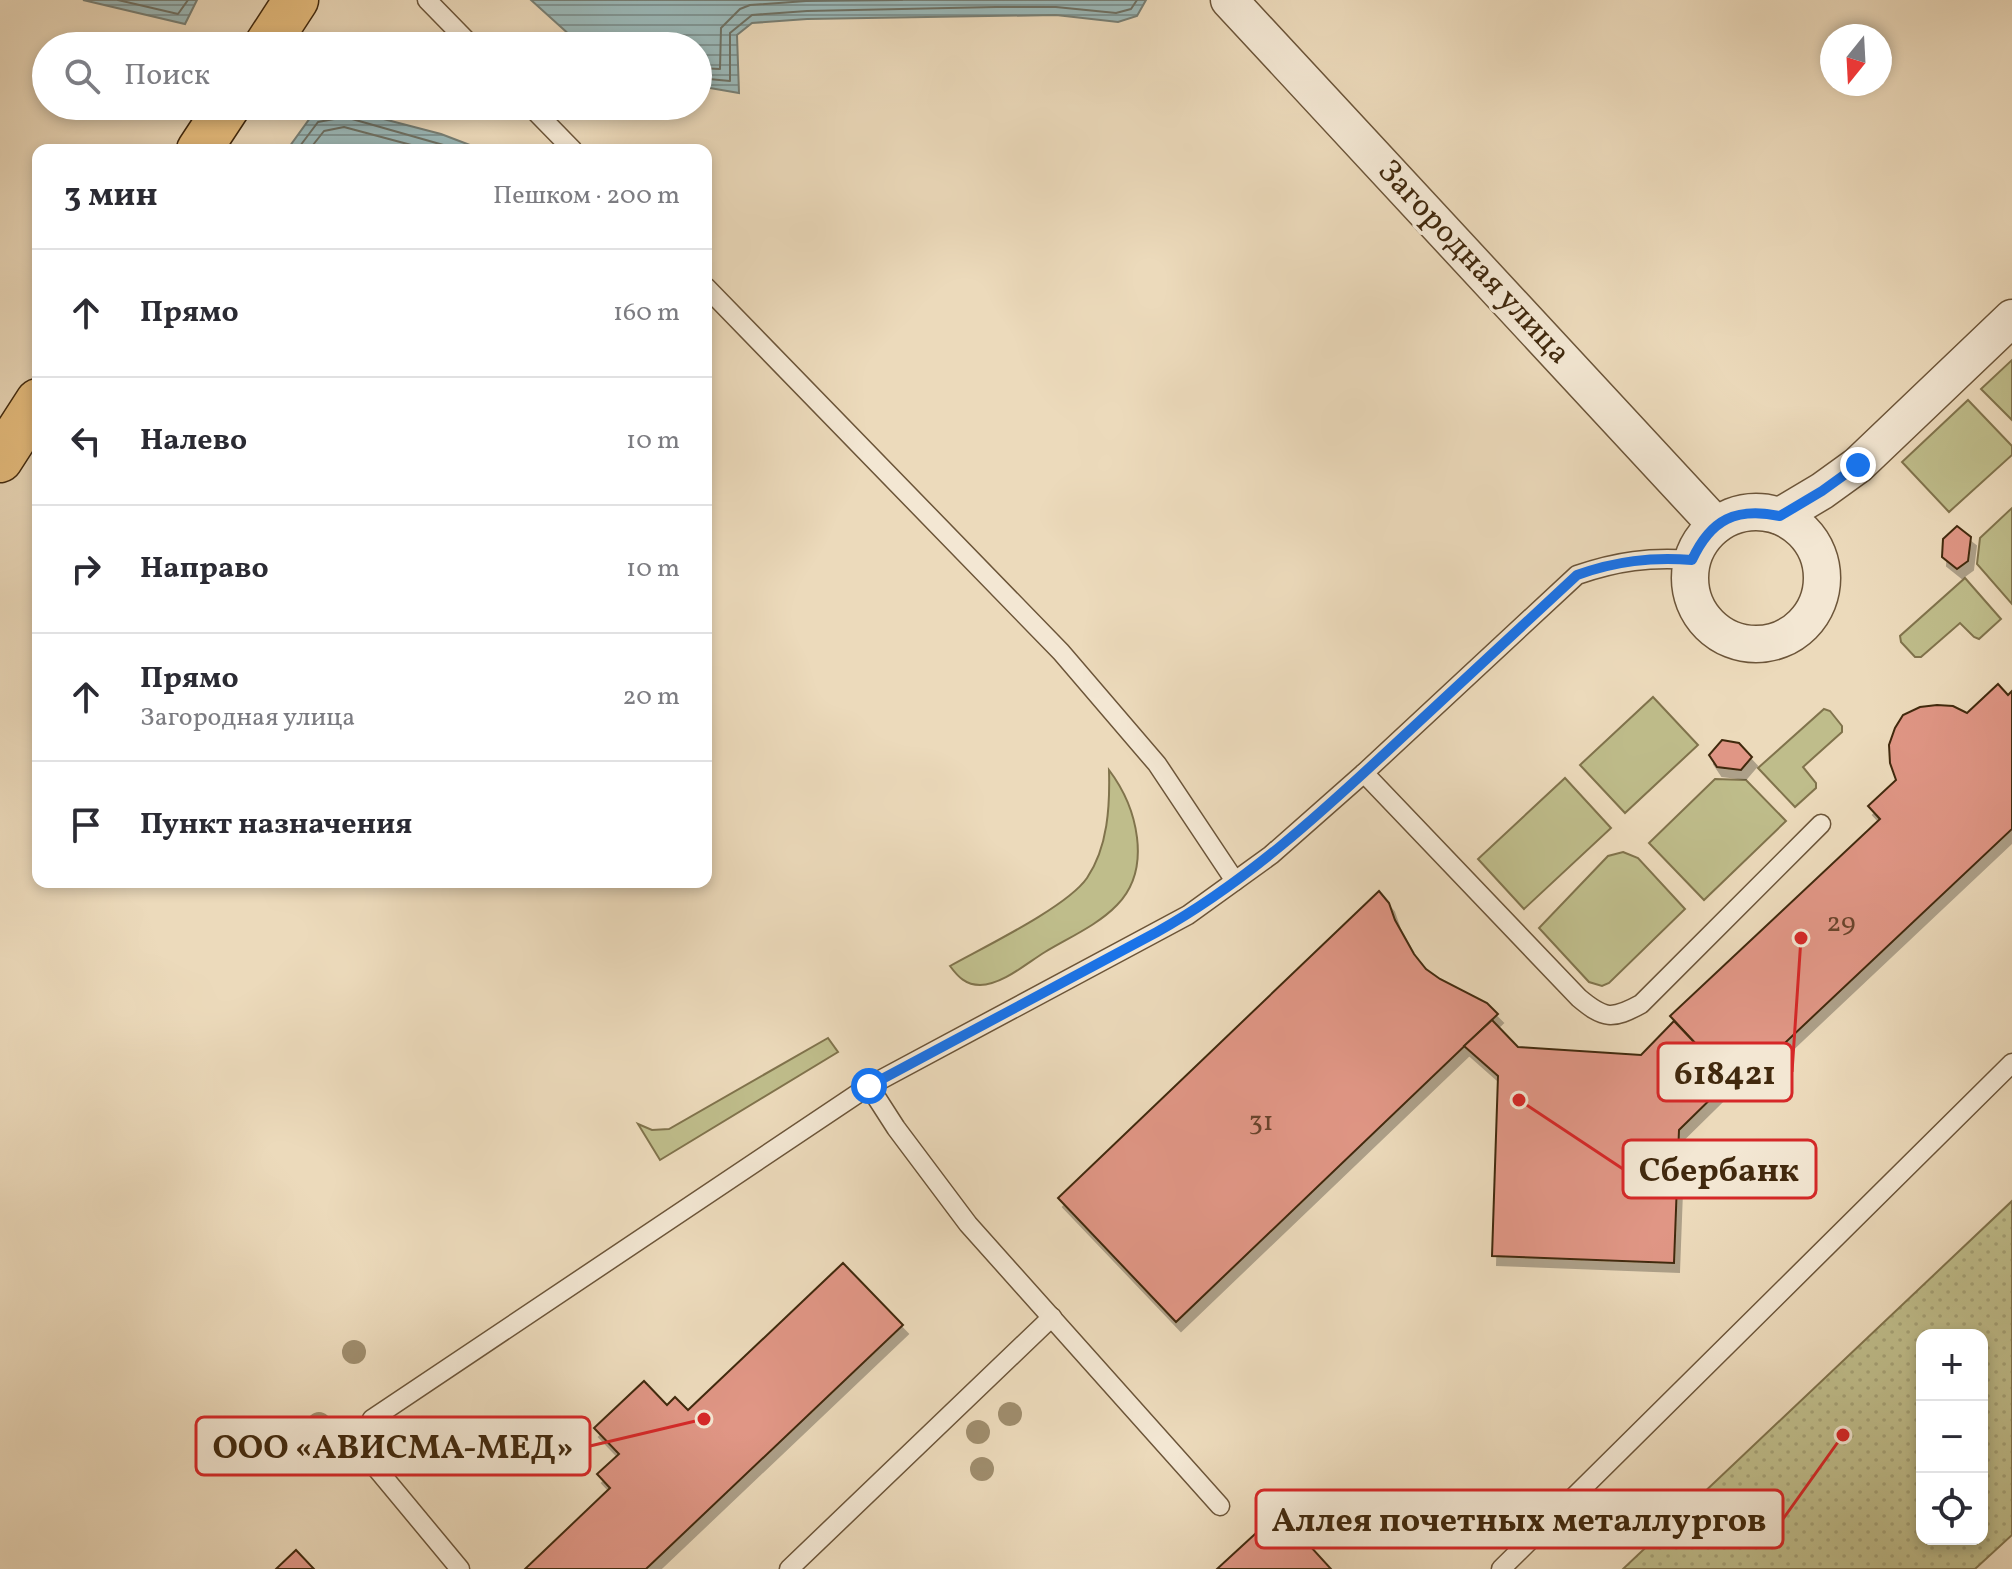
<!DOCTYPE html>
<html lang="ru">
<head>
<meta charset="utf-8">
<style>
	:root { --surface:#fff; --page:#f2f2f3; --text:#2b2b33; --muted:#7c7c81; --line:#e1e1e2 }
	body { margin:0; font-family:Vollkorn,serif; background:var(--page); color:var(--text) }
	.controls { position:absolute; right:24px; bottom:24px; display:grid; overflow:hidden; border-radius:16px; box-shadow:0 4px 12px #0003 }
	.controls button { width:72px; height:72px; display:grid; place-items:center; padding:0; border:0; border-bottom:2px solid var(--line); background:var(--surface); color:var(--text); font:40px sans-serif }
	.compass { position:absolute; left:1820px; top:24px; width:72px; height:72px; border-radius:50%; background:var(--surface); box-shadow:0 4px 12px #0003; rotate:198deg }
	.stop { position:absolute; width:24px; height:24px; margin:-18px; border:6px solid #1a73e8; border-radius:50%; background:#fff }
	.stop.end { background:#1a73e8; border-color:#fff; box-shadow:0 2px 8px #0008 }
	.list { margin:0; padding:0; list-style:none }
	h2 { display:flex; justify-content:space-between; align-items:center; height:104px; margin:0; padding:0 32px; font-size:34px }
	h2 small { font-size:26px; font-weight:400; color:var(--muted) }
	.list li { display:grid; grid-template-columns:52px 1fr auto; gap:24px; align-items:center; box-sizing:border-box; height:128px; padding:0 32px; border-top:2px solid var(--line) }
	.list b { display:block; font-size:30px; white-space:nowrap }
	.list p { margin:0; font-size:26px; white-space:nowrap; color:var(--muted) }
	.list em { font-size:26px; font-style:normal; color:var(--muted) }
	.icon { flex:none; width:44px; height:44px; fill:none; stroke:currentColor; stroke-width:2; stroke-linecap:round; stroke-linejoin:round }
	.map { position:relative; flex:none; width:2012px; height:1569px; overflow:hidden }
	.search { position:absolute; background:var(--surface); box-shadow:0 4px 12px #0003; left:32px; top:32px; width:680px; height:88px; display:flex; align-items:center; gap:20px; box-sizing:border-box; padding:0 28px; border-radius:44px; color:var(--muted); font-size:30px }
	.panel { position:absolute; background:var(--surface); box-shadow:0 4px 12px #0003; left:32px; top:144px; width:680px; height:744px; border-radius:16px }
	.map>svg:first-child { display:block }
	.grass { fill:#bfbd8b; stroke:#80734c; stroke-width:2 }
	.park { fill:url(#park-dots); stroke:#80734c; stroke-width:2; fill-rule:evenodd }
	.water { fill:url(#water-rules); stroke:#777f75; stroke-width:2 }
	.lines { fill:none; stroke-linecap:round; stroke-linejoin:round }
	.shore { stroke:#6e7164; stroke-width:2 }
	.building { fill:#e09685; stroke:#41290e; stroke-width:2; filter:url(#shadow) }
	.service-casing { stroke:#6c5539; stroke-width:21 }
	.minor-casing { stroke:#6c5539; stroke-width:39 }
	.primary-casing { stroke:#41290e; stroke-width:47 }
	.service { stroke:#f3e7d3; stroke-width:18 }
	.minor { stroke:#f3e7d3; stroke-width:36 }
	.primary { stroke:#e6bd7e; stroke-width:44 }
	.tree { fill:#9f8d6d }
	.route { stroke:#1a73e8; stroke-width:10 }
	.labels { text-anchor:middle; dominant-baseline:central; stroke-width:7; stroke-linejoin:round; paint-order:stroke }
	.number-label { font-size:28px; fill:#69442c }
	.street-label { font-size:32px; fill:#41290e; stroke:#f3e7d3 }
	.leader { fill:none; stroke:#d62828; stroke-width:3 }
	.callout-dot { fill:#d62828; stroke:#f3e7d3; stroke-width:3 }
	.callout { fill:#f3e7d3; stroke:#d62828; stroke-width:3 }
	.callout-label { font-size:34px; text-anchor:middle; font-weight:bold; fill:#41290e }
</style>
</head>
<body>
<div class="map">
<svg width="2012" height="1569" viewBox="0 0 2012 1569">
	<defs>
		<pattern id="park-dots" width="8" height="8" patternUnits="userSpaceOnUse" patternTransform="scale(2)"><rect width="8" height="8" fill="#bfbd8b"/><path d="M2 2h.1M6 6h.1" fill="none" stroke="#a5a277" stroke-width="1.8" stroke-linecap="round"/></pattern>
		<pattern id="water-rules" width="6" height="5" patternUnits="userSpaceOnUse" patternTransform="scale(2)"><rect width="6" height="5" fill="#9bb9b9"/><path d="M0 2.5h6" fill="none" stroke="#809695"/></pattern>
		<filter id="shadow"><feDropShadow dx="5" dy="9" stdDeviation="0" flood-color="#0004"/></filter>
	</defs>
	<rect width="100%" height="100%" fill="#ecdabb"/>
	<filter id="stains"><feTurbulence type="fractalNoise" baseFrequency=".0025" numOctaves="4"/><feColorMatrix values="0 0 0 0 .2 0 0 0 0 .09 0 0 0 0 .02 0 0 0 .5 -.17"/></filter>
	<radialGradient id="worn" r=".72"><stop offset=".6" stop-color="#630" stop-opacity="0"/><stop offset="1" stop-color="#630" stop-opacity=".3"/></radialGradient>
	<g class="grass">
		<path d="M 2012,360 L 2012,420 L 1981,389 Z"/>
		<path d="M 1968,400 L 2012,446 L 2012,455 L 1949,512 L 1902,462 Z"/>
		<path d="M 2012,508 L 2012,604 L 1977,564 L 1980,538 Z"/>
		<path d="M 1965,578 L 2001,619 L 1979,639 L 1974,637 L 1960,623 L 1921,657 L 1915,657 L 1901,642 L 1900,636 Z"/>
		<path d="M 1653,697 L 1698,745 L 1625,813 L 1580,765 Z"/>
		<path d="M 1824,709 L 1830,711 L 1842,726 L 1842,732 L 1803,767 L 1816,783 L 1816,788 L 1795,807 L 1758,768 Z"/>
		<path d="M 1109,770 C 1137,807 1153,868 1117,905 C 1098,925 1068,938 1045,952 C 1027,963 1002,985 980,985 C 966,985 958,977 950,966 C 984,947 1067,907 1087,878 C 1108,847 1110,806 1109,770 Z"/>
		<path d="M 1565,778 L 1611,828 L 1524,909 L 1478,859 Z"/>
		<path d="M 1715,779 L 1746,780 L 1786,821 L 1704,900 L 1649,843 Z"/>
		<path d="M 1623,852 L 1638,858 L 1685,909 L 1609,983 L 1602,986 L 1589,982 L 1539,928 L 1608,856 Z"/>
		<path d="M 828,1038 L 838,1052 L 660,1160 L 638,1124 L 652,1130 L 669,1129 Z"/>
	</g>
	<path class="park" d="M 2012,1201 L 2012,1535 L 1975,1569 L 1623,1569 ZM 1922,1335 L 1982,1335 L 1982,1539 L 1922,1539 Z"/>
	<g class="water">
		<path d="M 83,0 L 197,0 L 185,24 Z"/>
		<path d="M 531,0 L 1146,0 L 1137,16 L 1118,22 L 1056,15 L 807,19 L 752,23 L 737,35 L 739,93 L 698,86 L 698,46 L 582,46 Z"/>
		<path d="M 345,109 L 441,134 L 483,150 L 287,150 L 313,114 Z"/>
	</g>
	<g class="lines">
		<g class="shore">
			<path d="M 118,0 L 178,14 L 188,0"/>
			<path d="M 698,68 L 720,69 L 721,28 L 740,9 L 750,5 L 806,1 L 902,0"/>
			<path d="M 698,78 L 730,81 L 730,33 L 752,15 L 807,11 L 996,7 L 1056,7 L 1116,13 L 1131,9 L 1137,0"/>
			<path d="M 297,150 L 318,122 L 345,117 L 461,150"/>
			<path d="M 309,150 L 324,131 L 344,127 L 430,150"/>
		</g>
	</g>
	<g class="building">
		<path d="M 1957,526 L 1971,537 L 1968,561 L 1957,569 L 1942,557 L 1943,539 Z"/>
		<path d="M 1998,684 L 2008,695 L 2012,691 L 2012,829 L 1737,1088 L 1670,1016 L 1880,819 L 1868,806 L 1896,780 L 1890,763 L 1889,745 L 1895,728 L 1903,715 L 1920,707 L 1937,705 L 1953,706 L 1967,713 Z"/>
		<path d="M 1722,740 L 1739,743 L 1752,757 L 1741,770 L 1717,767 L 1709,755 Z"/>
		<path d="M 1379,891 L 1389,903 L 1395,920 L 1414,954 L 1426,969 L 1440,979 L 1487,1003 L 1498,1014 L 1176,1322 L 1058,1198 Z"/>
		<path d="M 1492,1020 L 1518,1047 L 1641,1055 L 1674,1021 L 1730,1080 L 1679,1130 L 1674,1263 L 1492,1256 L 1498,1076 L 1464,1046 Z"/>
		<path d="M 843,1263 L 903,1325 L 646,1569 L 525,1569 L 610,1488 L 597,1474 L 619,1454 L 594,1428 L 644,1381 L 667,1405 L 675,1397 L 688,1410 Z"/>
		<path d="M 1279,1512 L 1331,1569 L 1217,1569 Z"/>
		<path d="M 296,1550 L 314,1569 L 276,1569 Z"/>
	</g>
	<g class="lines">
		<defs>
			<g id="service">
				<path d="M 427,0 L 472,46"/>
				<path d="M 530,106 L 573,150"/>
				<path d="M 706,287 L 1061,652 L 1157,764 L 1235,881"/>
				<path d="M 1364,773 L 1579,998 C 1604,1019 1612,1020 1641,1004 L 1821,824"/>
				<path d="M 869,1086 L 896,1128 L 968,1224 L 1220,1506"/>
				<path d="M 460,1569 L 367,1457 C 363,1442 364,1432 372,1419 L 869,1086 L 1188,915 L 1271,855 L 1364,773 L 1577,575 C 1618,561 1649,557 1692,560"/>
				<path d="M 789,1569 L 1052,1317"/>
				<path d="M 1501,1569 L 2012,1063"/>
			</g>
			<g id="minor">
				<path d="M 1229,0 L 1716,525"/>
				<circle cx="1756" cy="578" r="66"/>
				<path d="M 1780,516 L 1822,491 L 1858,465 L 2012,318"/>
			</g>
			<g id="primary">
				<path d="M 266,46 L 296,0"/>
				<path d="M 199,150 L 228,106"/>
				<path d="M 0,460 L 38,401"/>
			</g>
		</defs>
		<use href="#service" class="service-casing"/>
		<use href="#minor" class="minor-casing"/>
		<use href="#primary" class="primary-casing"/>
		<use href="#service" class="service"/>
		<use href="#minor" class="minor"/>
		<use href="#primary" class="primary"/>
	</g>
	<g class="tree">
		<circle cx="354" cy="1352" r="12"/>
		<circle cx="1010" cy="1414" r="12"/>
		<circle cx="319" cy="1424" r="12"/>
		<circle cx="978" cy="1432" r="12"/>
		<circle cx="982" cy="1469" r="12"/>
	</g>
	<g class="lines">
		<path class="route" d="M 869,1086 L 1157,932 C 1245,883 1321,813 1395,744 C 1456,688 1516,631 1577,575 C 1616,561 1651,557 1692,560 C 1711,519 1736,507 1780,516 L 1822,491 L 1858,465"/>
	</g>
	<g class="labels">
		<g class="number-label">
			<text x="1841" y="923">29</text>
			<text x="1261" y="1122">31</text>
		</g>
		<g class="street-label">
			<text transform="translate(1473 263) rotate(47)">Загородная улица</text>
		</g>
	</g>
	<path class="leader" d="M1801 938L1792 1072M1519 1100L1623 1169M704 1419L590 1446M1843 1435L1783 1519"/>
	<g class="callout-dot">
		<circle cx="1801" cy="938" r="8"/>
		<circle cx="1519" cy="1100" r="8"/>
		<circle cx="704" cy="1419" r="8"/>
		<circle cx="1843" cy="1435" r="8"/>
	</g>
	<g class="callout">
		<rect x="1658" y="1043" width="134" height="58" rx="8"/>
		<rect x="1623" y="1140" width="193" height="58" rx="8"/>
		<rect x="196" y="1417" width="394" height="58" rx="8"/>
		<rect x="1256" y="1490" width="527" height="58" rx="8"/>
	</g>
	<g class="callout-label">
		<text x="1725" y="1084">618421</text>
		<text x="1719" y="1181">Сбербанк</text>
		<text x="393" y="1458">ООО «АВИСМА-МЕД»</text>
		<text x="1519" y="1531">Аллея почетных металлургов</text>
	</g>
	<rect width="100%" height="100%" filter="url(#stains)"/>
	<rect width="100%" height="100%" fill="url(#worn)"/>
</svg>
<div class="controls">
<button>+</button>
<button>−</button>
<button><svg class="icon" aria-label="locate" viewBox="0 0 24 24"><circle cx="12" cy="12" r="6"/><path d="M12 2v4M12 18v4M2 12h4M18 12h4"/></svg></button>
</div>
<svg class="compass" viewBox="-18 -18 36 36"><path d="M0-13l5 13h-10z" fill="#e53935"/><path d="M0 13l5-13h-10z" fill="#7c7c81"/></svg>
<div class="stop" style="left:869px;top:1086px"></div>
<div class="stop end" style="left:1858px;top:465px"></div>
<div class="search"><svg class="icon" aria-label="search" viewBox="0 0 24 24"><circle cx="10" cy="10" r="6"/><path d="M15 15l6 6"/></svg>Поиск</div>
<section class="panel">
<h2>3 мин<small>Пешком · 200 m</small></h2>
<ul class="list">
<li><svg class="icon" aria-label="ahead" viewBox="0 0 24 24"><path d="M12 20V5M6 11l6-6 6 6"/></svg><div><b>Прямо</b></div><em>160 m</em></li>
<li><svg class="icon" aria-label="left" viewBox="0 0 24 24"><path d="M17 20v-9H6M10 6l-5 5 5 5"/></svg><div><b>Налево</b></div><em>10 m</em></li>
<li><svg class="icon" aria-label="right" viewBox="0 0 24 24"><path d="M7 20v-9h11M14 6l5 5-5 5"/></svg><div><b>Направо</b></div><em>10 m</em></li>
<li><svg class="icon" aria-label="ahead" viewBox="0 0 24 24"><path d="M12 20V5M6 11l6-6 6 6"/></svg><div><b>Прямо</b><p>Загородная улица</p></div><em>20 m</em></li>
<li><svg class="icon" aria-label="arrive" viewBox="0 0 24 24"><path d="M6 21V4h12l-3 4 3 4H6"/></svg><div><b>Пункт назначения</b></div></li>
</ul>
</section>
</div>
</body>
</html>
